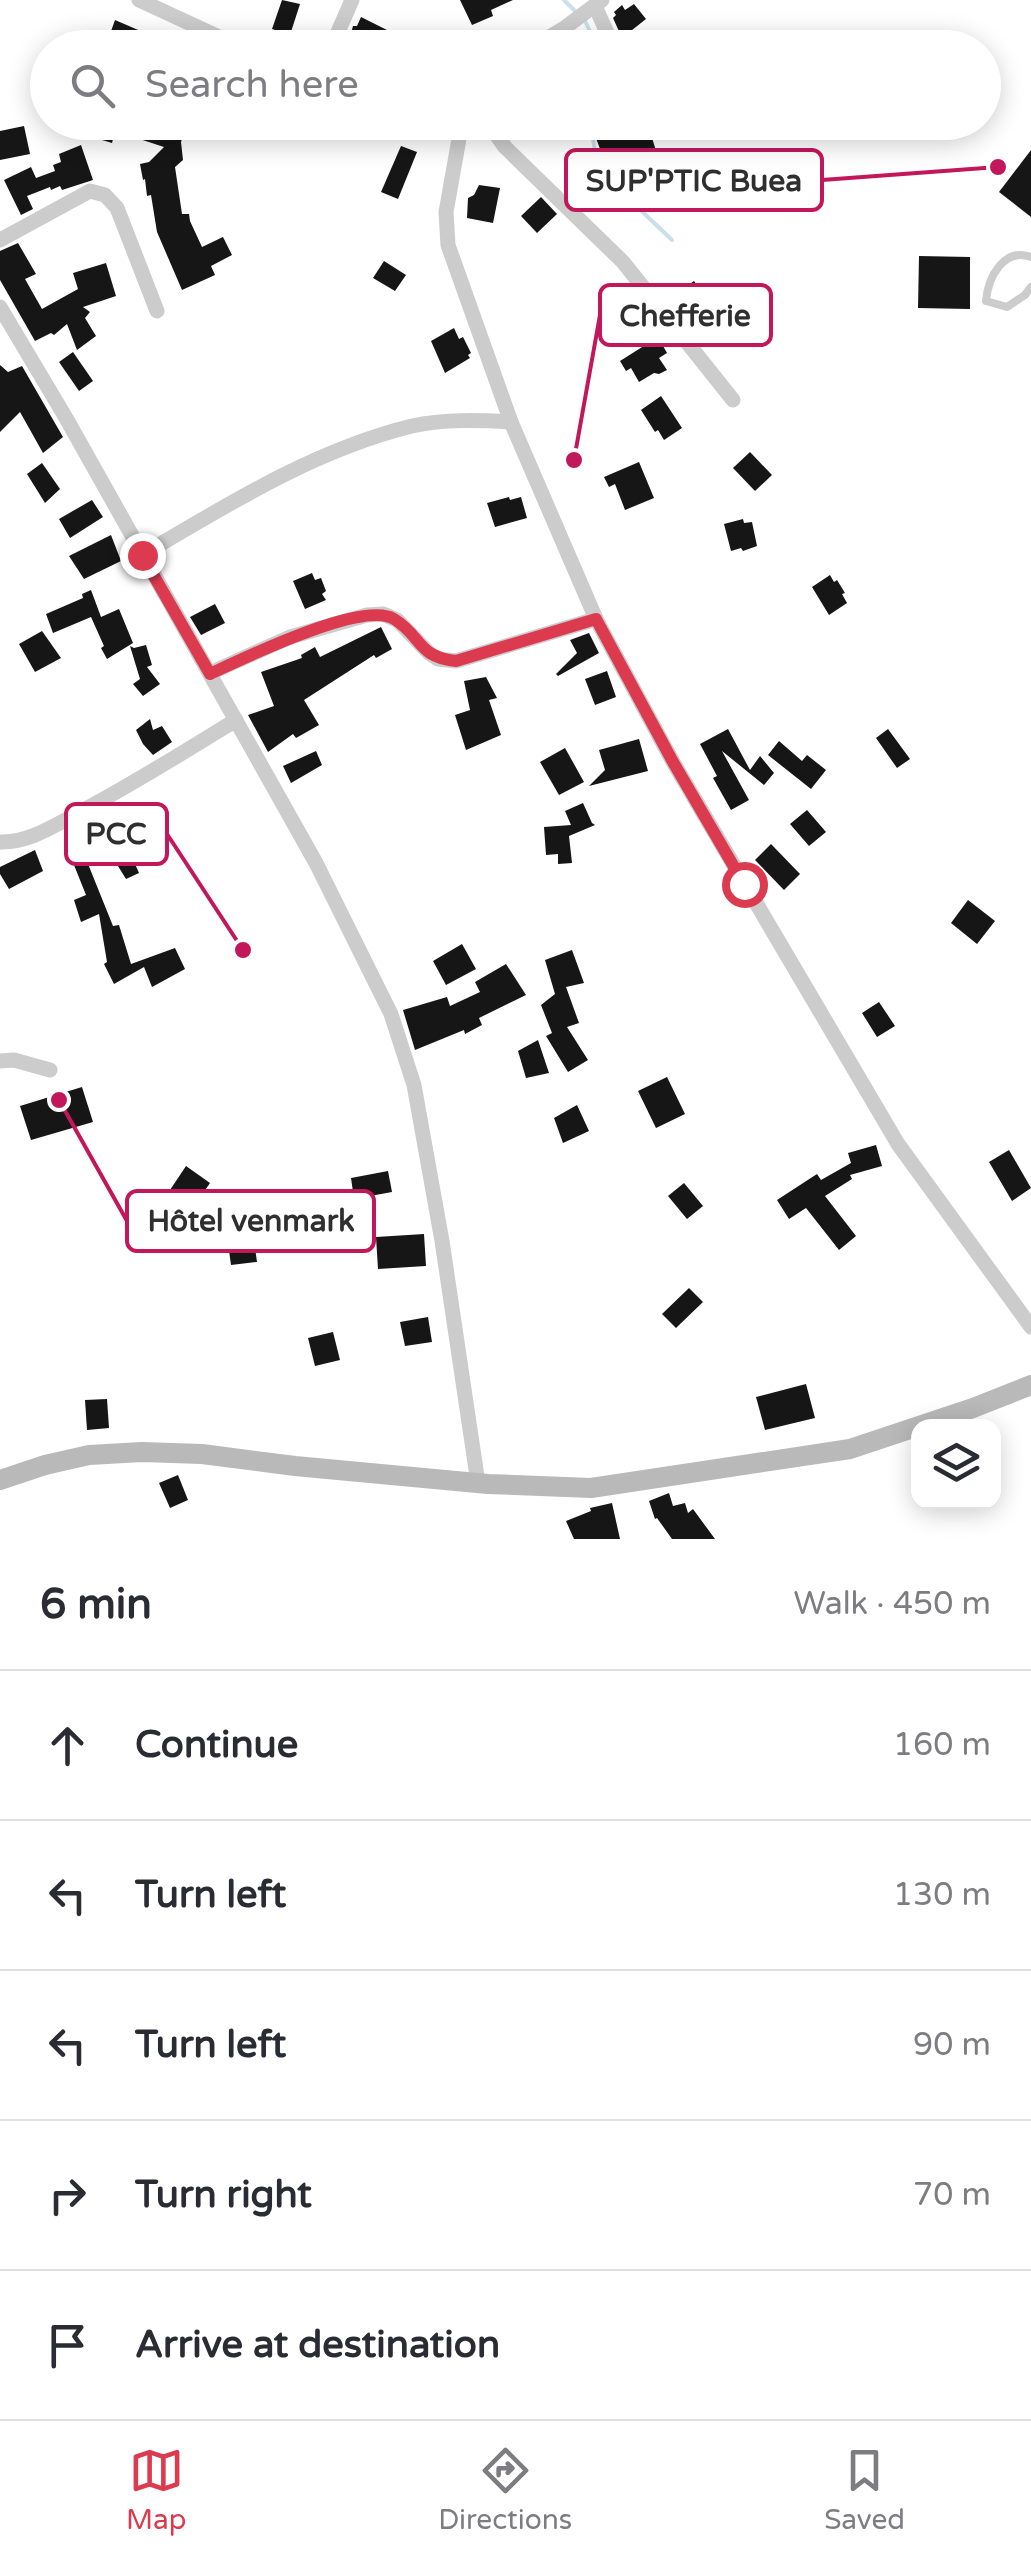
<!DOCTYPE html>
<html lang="en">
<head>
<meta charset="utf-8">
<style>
	:root { --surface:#fff; --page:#f2f2f3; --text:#2b2b33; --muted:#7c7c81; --line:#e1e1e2; --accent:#dc3b4f }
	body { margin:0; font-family:"Varela Round",sans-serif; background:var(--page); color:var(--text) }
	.controls { position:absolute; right:30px; bottom:30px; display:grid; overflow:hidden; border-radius:20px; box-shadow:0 5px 25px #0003 }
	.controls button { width:90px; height:90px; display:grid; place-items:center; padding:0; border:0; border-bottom:2px solid var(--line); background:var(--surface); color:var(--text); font:50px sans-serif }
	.stop { position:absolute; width:30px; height:30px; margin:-22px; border:8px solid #dc3b4f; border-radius:50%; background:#fff }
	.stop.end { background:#dc3b4f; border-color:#fff; box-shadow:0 2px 10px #0008 }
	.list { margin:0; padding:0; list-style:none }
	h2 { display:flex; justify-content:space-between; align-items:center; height:130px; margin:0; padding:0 40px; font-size:42px }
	h2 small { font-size:32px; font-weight:400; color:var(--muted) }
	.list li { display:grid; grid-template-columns:65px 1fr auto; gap:30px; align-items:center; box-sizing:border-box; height:150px; padding:0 40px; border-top:2px solid var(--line) }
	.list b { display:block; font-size:38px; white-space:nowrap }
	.list em { font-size:32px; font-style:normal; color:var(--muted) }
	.icon { flex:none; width:55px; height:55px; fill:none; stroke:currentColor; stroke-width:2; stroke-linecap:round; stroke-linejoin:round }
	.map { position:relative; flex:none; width:1031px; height:1539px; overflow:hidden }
	.search { position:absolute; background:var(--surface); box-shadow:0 5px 25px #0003; left:30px; right:30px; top:30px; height:110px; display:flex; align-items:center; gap:25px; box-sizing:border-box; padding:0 35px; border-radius:55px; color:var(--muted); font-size:38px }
	.sheet { height:880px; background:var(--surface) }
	nav { display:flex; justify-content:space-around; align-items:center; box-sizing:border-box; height:140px; border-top:2px solid var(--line); background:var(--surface); font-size:28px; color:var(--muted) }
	nav a { display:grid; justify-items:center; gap:5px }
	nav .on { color:var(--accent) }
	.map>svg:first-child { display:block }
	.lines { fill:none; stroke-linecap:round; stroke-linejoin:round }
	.stream { stroke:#cbdfea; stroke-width:4 }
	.building { fill:#161616 }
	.lane { stroke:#ccc; stroke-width:8 }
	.street { stroke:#ccc; stroke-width:15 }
	.secondary { stroke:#b9b9b9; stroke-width:20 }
	.route { stroke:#dc3b4f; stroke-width:12 }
	.leader { fill:none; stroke:#c2185b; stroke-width:4 }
	.callout-dot { fill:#c2185b; stroke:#fff; stroke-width:4 }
	.callout { fill:#fff; stroke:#c2185b; stroke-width:4 }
	.callout-label { font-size:30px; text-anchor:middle; font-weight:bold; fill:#2f2f2f }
</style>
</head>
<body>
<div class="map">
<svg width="1031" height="1539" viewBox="0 0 1031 1539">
	<rect width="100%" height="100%" fill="#fff"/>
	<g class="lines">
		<g class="stream">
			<path d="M 564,0 L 578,14"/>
			<path d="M 585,21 L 598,48"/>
			<path d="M 595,130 L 592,133 L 595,151 L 630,200 L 672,240"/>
		</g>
	</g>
	<g class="building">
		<path d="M 282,0 L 300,4 L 290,35 L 272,29 Z"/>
		<path d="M 460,0 L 513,0 L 491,10 L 493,16 L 472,25 Z"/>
		<path d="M 634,4 L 646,19 L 622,38 L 613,18 L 616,15 L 614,12 L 622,5 L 625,10 Z"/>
		<path d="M 361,17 L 387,30 L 378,48 L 347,48 L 353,26 L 357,26 Z"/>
		<path d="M 115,20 L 166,42 L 168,34 L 203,46 L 202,48 L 105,48 Z"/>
		<path d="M 92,122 L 187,122 L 181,142 L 183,160 L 175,167 L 182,214 L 189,214 L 190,221 L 202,247 L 223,237 L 232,255 L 211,266 L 215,275 L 182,290 L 157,232 L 151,195 L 147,196 L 145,179 L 143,180 L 140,164 L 149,162 L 164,147 L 115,131 L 112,143 L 89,136 Z"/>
		<path d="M 405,122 L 449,122 L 448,139 L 403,133 Z"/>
		<path d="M 590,122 L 647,122 L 664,176 L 630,190 L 620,173 L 603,157 Z"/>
		<path d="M 24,126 L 30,154 L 0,160 L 0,131 Z"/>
		<path d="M 81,145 L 93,180 L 62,190 L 60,186 L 51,190 L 50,187 L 27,196 L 33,209 L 21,215 L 4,180 L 31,167 L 36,178 L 55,171 L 53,165 L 61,162 L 59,154 Z"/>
		<path d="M 401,146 L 417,152 L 398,199 L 381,192 Z"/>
		<path d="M 1031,150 L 1031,217 L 999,192 Z"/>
		<path d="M 479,185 L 500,188 L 493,223 L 467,218 L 468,198 L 474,195 Z"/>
		<path d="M 541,197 L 557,214 L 537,233 L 521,216 Z"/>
		<path d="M 18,243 L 36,274 L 25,279 L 42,309 L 78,289 L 73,273 L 106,263 L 116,296 L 83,307 L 90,312 L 85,318 L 96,336 L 77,350 L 67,324 L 54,335 L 51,333 L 35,341 L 0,280 L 0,251 Z"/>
		<path d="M 919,256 L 970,257 L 970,309 L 918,308 Z"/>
		<path d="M 384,261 L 406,275 L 395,291 L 373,278 Z"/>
		<path d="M 694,281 L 712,307 L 702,313 L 715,335 L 702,342 L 689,326 L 695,322 L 676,293 Z"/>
		<path d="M 454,328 L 459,339 L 463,337 L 471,353 L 468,355 L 470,358 L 445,373 L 431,341 Z"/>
		<path d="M 658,337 L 667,353 L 659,358 L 667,370 L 659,374 L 654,373 L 639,382 L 631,368 L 626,371 L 620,361 Z"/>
		<path d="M 73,352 L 93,381 L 79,391 L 59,362 Z"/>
		<path d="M 0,365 L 8,372 L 22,366 L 63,437 L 43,453 L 20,412 L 0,432 Z"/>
		<path d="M 661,396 L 682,428 L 664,440 L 658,430 L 655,432 L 641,410 Z"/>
		<path d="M 750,452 L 772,475 L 755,491 L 733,468 Z"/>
		<path d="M 639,462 L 654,498 L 625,510 L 615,484 L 609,487 L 604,477 Z"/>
		<path d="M 42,463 L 60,489 L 45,503 L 27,474 Z"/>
		<path d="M 509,497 L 510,500 L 521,497 L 527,518 L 495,527 L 487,503 Z"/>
		<path d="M 92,500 L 103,517 L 70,538 L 59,519 Z"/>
		<path d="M 743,519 L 744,523 L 752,522 L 757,546 L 743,551 L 741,548 L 731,551 L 724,524 Z"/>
		<path d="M 111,535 L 121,561 L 84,579 L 69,556 Z"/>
		<path d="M 312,573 L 315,580 L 321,578 L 326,591 L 322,594 L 326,600 L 305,609 L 293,581 Z"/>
		<path d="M 830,575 L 834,582 L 837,580 L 845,593 L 842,594 L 847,603 L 829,615 L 812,587 Z"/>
		<path d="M 91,590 L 101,617 L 119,609 L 133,643 L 107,659 L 101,648 L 104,646 L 91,617 L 53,633 L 46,614 L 83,598 L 82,594 Z"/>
		<path d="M 215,604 L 225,623 L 201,635 L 190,617 Z"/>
		<path d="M 381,627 L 392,649 L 376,658 L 374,655 L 304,700 L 319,725 L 296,738 L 293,734 L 268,752 L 248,715 L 274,706 L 261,672 L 302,658 L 301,655 L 315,647 L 320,657 Z"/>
		<path d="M 42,631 L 61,658 L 35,672 L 19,644 Z"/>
		<path d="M 589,633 L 599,653 L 558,676 L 556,674 L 577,653 L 570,640 Z"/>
		<path d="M 146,645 L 152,665 L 147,667 L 160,684 L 143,696 L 133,684 L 140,679 L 130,646 L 134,648 Z"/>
		<path d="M 607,671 L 616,697 L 595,705 L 585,679 Z"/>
		<path d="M 486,677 L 497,698 L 489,700 L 501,735 L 466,750 L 455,715 L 470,710 L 464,681 Z"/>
		<path d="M 150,719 L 153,730 L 162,726 L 172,742 L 153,755 L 143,744 L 136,730 Z"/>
		<path d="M 728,729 L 750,770 L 760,756 L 774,773 L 764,785 L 722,751 L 749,800 L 731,810 L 713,778 L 717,776 L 700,744 Z"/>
		<path d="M 888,729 L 910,759 L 897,768 L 876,738 Z"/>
		<path d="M 639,739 L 648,771 L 589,786 L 605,770 L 599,750 Z"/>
		<path d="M 779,741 L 802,761 L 807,755 L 826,770 L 811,789 L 768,755 Z"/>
		<path d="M 565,748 L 584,782 L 559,795 L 540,762 Z"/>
		<path d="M 316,751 L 322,765 L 291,783 L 283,766 Z"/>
		<path d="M 583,803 L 592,823 L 595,825 L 569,836 L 572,863 L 558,864 L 558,854 L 546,855 L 544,827 L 571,825 L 565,811 Z"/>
		<path d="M 807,810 L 826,832 L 809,846 L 790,824 Z"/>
		<path d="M 99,826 L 107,842 L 84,854 L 113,926 L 119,925 L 131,964 L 175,948 L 185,969 L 152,987 L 144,967 L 114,984 L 104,964 L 107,962 L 99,914 L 81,922 L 74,900 L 86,895 L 64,840 L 76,834 L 78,837 Z"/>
		<path d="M 130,830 L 142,851 L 132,857 L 139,873 L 126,879 L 105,845 Z"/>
		<path d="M 771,844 L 800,874 L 784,890 L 755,860 Z"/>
		<path d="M 35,850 L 43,871 L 9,889 L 0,874 L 0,867 Z"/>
		<path d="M 968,900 L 995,921 L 977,944 L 951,923 Z"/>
		<path d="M 462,944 L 476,969 L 446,985 L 433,961 Z"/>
		<path d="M 572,950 L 584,983 L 566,987 L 579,1023 L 567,1027 L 588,1060 L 568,1072 L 546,1036 L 552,1033 L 541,1005 L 555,994 L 545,960 Z"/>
		<path d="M 506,964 L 526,995 L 479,1018 L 482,1025 L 465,1034 L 464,1030 L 415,1050 L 403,1010 L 447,997 L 450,1006 L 480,992 L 475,982 Z"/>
		<path d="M 879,1002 L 895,1026 L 877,1037 L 862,1013 Z"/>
		<path d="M 538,1040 L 549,1073 L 526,1078 L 518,1051 Z"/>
		<path d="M 667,1077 L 685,1114 L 656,1128 L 638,1091 Z"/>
		<path d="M 82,1087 L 93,1122 L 31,1140 L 20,1106 Z"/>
		<path d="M 577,1105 L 589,1131 L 563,1143 L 554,1118 Z"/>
		<path d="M 876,1145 L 882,1166 L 850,1175 L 852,1179 L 825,1196 L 856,1236 L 839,1250 L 806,1208 L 789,1219 L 777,1200 L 817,1174 L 821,1180 L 851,1163 L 848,1153 Z"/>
		<path d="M 1009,1150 L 1031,1188 L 1012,1201 L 989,1162 Z"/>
		<path d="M 186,1166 L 210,1183 L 182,1224 L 158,1208 Z"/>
		<path d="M 388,1171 L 392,1192 L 354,1199 L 351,1178 Z"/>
		<path d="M 684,1183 L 703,1206 L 687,1219 L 668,1196 Z"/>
		<path d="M 269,1191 L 271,1217 L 251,1219 L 257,1262 L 231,1265 L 226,1229 L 232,1228 L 228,1195 Z"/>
		<path d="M 424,1234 L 426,1266 L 378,1269 L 376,1237 Z"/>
		<path d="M 689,1288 L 703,1302 L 676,1328 L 662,1314 Z"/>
		<path d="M 428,1317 L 432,1342 L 405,1346 L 400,1322 Z"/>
		<path d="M 333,1332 L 340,1360 L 315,1366 L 308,1338 Z"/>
		<path d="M 806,1384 L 815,1418 L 765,1430 L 756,1397 Z"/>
		<path d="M 107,1399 L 109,1428 L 87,1430 L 85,1400 Z"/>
		<path d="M 178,1475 L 188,1500 L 170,1508 L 159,1483 Z"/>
		<path d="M 669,1493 L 673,1506 L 685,1503 L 688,1513 L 693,1509 L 715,1539 L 672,1539 L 657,1518 L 655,1519 L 649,1501 Z"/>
		<path d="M 612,1503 L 620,1539 L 574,1539 L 566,1521 L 591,1511 L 590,1508 Z"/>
	</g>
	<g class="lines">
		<path class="lane" d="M 1031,257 C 1004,247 988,277 986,301 L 1007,307 L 1025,295 L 1031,287"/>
		<g class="street">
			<path d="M 139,0 L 243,48"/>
			<path d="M 595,6 L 614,48"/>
			<path d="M 331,48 L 352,0"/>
			<path d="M 531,48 L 563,29 L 602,0"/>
			<path d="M 462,122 L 446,212 L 448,245 L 511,422 L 596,619 L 673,762 L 898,1144 L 1031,1327"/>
			<path d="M 487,122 L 505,147 L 623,262 L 733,400"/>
			<path d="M 0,240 L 90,191 L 105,195 L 117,208 L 157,311"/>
			<path d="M 0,307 L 66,418 L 316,863 L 391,1014 L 414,1085 L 442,1241 L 478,1483"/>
			<path d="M 142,555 C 227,505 314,450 412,426 C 444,419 478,420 511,422"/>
			<path d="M 210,673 L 290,637 L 367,615 L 383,614 L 397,620 L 429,653 L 438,659 L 456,661 L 596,619"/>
			<path d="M 0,842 C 29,843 55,825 80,812 C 133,784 184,752 236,720"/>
			<path d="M 0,1061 L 14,1060 L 50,1070"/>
		</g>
		<path class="secondary" d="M 0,1480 L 45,1465 L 89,1455 L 142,1452 L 202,1454 L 295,1466 L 488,1484 L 591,1488 L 850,1449 L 973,1408 L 1031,1385"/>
	</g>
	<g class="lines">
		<path class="route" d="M 142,555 L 210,674 C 244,658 363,600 394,619 C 422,636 417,657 456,661 L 596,619 L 673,762 L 744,884"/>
	</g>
	<path class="leader" d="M998 167L822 180M574 460L600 315M243 950L167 834M59 1100L127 1221"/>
	<g class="callout-dot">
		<circle cx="998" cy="167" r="10"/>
		<circle cx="574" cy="460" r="10"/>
		<circle cx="243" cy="950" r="10"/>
		<circle cx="59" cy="1100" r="10"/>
	</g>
	<g class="callout">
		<rect x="566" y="150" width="256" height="60" rx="10"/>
		<rect x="600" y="285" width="171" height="60" rx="10"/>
		<rect x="66" y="804" width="101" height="60" rx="10"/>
		<rect x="127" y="1191" width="247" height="60" rx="10"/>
	</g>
	<g class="callout-label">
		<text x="694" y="191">SUP'PTIC Buea</text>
		<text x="685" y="326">Chefferie</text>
		<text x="116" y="844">PCC</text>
		<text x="251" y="1231">Hôtel venmark</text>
	</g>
</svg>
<div class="controls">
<button><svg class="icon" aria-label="layers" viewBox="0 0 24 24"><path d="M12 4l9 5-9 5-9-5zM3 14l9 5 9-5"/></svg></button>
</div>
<div class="stop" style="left:744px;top:884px"></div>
<div class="stop end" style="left:142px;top:555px"></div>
<div class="search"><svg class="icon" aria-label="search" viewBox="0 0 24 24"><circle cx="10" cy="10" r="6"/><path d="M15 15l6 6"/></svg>Search here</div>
</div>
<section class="sheet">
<h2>6 min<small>Walk · 450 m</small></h2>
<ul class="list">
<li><svg class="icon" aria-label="ahead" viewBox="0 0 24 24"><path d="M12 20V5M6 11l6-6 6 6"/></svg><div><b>Continue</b></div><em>160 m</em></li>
<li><svg class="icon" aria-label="left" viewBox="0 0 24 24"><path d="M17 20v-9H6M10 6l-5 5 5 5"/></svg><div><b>Turn left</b></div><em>130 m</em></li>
<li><svg class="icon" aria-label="left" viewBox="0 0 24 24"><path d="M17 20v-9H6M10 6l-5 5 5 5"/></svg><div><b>Turn left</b></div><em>90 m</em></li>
<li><svg class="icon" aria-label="right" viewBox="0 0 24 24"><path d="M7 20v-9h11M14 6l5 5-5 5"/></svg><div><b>Turn right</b></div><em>70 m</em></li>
<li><svg class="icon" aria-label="arrive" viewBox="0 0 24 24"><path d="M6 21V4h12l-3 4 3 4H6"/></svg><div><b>Arrive at destination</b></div></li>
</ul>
</section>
<nav>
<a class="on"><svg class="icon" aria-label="map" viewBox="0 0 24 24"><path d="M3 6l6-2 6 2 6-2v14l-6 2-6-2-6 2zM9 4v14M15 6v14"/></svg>Map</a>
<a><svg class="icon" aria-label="directions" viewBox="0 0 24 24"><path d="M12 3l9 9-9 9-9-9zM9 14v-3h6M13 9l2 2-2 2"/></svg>Directions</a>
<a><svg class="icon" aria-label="saved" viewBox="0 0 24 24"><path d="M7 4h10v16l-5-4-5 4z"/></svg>Saved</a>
</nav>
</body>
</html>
